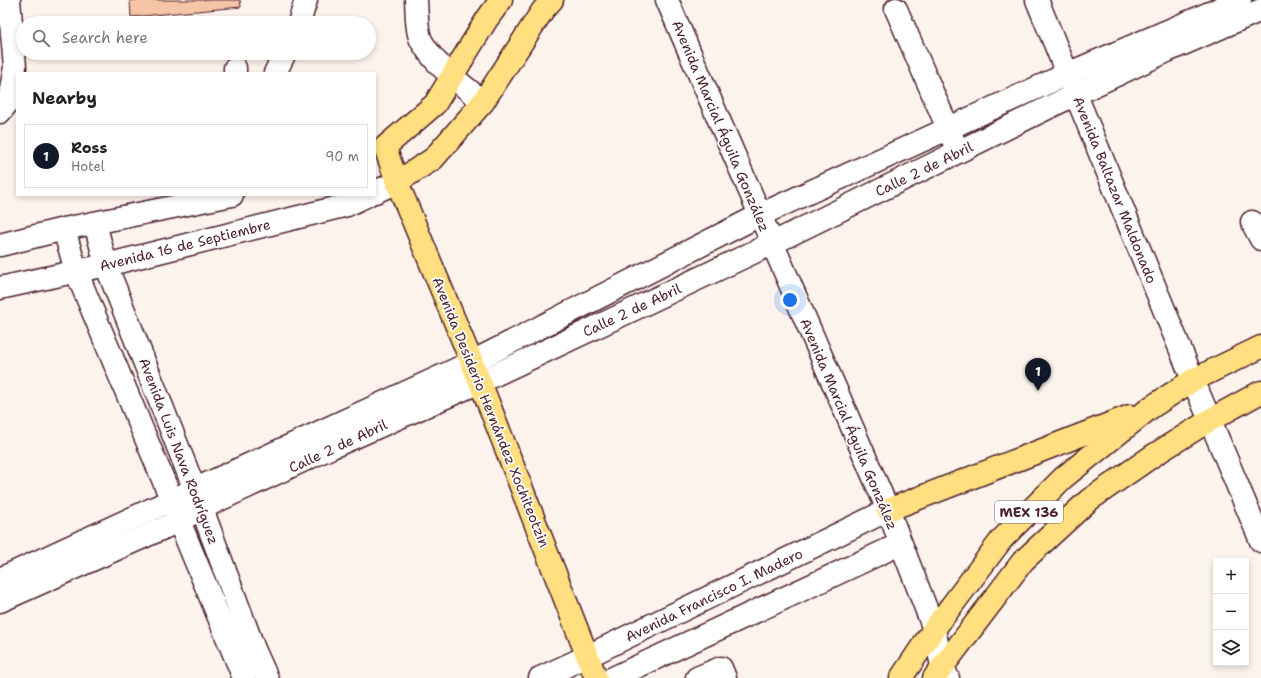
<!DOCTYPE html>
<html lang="en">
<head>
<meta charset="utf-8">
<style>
	:root { --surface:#fff; --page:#f6f6f6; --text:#222; --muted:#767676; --line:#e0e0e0; --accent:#111827 }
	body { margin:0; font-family:"Shantell Sans",sans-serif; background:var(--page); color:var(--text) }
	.controls { position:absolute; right:12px; bottom:12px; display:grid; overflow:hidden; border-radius:0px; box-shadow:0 2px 6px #0003 }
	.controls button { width:36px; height:36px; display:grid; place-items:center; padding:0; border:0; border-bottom:1px solid var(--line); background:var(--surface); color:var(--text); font:20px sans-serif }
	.you { position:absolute; left:790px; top:300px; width:14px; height:14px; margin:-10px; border:3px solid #fff; border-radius:50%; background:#1a73e8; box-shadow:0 0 0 6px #1a73e833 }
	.badge { display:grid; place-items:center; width:26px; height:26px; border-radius:50%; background:var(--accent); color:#fff; font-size:13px; font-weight:700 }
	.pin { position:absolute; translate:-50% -33px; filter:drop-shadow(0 1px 2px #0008) }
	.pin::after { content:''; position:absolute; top:21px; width:14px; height:12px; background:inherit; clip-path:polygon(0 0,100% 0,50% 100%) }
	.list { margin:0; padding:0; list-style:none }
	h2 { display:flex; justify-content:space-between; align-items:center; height:52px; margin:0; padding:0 16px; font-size:17px }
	h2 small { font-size:13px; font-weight:400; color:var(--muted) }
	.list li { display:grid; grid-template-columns:26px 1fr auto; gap:12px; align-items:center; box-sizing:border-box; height:64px; margin:0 8px 8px; padding:0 8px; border:1px solid var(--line); border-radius:0px }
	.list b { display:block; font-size:15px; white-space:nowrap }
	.list p { margin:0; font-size:13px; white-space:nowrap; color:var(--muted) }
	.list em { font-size:13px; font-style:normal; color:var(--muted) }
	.icon { flex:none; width:22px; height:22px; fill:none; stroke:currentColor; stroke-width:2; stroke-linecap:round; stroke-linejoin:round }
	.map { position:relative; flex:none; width:1261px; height:678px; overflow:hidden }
	.search { position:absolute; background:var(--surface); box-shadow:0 2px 6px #0003; left:16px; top:16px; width:360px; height:44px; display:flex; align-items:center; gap:10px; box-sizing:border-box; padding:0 14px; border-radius:22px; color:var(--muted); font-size:15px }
	.panel { position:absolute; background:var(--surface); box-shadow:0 2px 6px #0003; left:16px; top:72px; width:360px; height:124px; border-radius:0px }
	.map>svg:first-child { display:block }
	.building { fill:#f6c4a6; stroke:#4a1f2b }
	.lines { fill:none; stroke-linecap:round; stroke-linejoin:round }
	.minor-casing { stroke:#4a1f2b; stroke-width:25 }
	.major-casing { stroke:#4a1f2b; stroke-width:25 }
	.minor { stroke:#fff; stroke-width:22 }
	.major { stroke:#ffdf80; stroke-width:22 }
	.labels { text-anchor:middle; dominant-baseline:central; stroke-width:3.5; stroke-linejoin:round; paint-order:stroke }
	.shield { fill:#fff; stroke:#80626b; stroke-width:1 }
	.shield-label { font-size:13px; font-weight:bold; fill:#4a1f2b }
	.street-label { font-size:14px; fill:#4a1f2b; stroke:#fff }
</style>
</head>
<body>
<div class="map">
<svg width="1261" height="678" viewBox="0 0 1261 678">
	<rect width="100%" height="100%" fill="#fdf3ed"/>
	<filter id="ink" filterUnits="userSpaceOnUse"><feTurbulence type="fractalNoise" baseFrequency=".025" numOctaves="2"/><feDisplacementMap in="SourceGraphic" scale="8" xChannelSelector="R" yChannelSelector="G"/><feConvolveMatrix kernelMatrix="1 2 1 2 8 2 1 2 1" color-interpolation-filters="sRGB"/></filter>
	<g filter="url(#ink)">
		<path class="building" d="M 130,0 L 240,0 L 241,7 L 131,17 Z"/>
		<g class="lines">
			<defs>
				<g id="minor">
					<path d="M 416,0 C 417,12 416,32 422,42 C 436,67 462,84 483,102"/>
					<path d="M 667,0 L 888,510 L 934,629 L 942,666 L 948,678"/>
					<path d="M 1037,0 L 1193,380 L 1261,541"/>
					<path d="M 896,9 L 954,142"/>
					<path d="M 299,23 L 306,0"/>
					<path d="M 235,68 L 235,73"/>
					<path d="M 275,73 L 285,53"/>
					<path d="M 0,112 L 9,101 L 15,67 L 9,0"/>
					<path d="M 375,192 L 397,182"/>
					<path d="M 1252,222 L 1261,239"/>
					<path d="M 95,223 L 106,265 L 195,490 L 254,649 L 267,678"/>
					<path d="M 64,229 L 76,271 L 172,501 L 179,521 L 244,678"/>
					<path d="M 0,245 L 64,229 L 232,195"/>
					<path d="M 0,288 L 106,265 L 347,205 L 368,195"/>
					<path d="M 0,579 L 472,362 L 760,215 L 1067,74 L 1240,0"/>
					<path d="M 0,601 L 179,521 L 202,508 L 332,447 L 480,382 L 630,311 L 771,244 L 1076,94 L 1167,51 L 1261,10"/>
					<path d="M 540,678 L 588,656 L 888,510"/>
					<path d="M 613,678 L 900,544"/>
					<path d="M 697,678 L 721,668 L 725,678"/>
				</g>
				<g id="major">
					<path d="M 501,0 L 487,19 L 435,104 L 385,147 L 397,182 L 480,382 L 596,678"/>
					<path d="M 397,182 L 433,159 L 483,102 L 543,10 L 552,0"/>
					<path d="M 888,510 L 1130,416"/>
					<path d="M 901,678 L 934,629 L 1002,539 L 1063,478 L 1150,408 L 1193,380 L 1261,347"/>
					<path d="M 934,678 L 1023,561 L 1089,500 L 1154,455 L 1210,420 L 1261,392"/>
				</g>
			</defs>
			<use href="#minor" class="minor-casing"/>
			<use href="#major" class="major-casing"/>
			<use href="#minor" class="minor"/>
			<use href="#major" class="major"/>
		</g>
	</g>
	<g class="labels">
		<rect class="shield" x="995" y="501" width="68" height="22" rx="3"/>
		<g class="shield-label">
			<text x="1029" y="512">MEX 136</text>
		</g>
		<g class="street-label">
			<text transform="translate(721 126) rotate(67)">Avenida Marcial Águila González</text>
			<text transform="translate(924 169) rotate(-26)">Calle 2 de Abril</text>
			<text transform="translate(1115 190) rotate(68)">Avenida Baltazar Maldonado</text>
			<text transform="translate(185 245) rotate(-14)">Avenida 16 de Septiembre</text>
			<text transform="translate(632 310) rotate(-25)">Calle 2 de Abril</text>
			<text transform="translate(491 412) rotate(68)">Avenida Desiderio Hernández Xochiteotzin</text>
			<text transform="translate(849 424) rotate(67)">Avenida Marcial Águila González</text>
			<text transform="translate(338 446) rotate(-25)">Calle 2 de Abril</text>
			<text transform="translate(179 451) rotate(69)">Avenida Luis Nava Rodríguez</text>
			<text transform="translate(714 595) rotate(-26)">Avenida Francisco I. Madero</text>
		</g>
	</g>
</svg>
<div class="controls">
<button>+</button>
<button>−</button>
<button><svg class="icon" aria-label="layers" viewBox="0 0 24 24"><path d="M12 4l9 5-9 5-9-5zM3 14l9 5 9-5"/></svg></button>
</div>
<div class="you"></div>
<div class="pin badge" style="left:1038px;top:391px">1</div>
<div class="search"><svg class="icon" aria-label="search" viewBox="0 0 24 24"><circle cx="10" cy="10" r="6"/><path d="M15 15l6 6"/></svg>Search here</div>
<section class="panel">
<h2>Nearby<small></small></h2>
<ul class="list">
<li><span class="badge">1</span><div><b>Ross</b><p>Hotel</p></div><em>90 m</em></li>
</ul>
</section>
</div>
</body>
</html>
